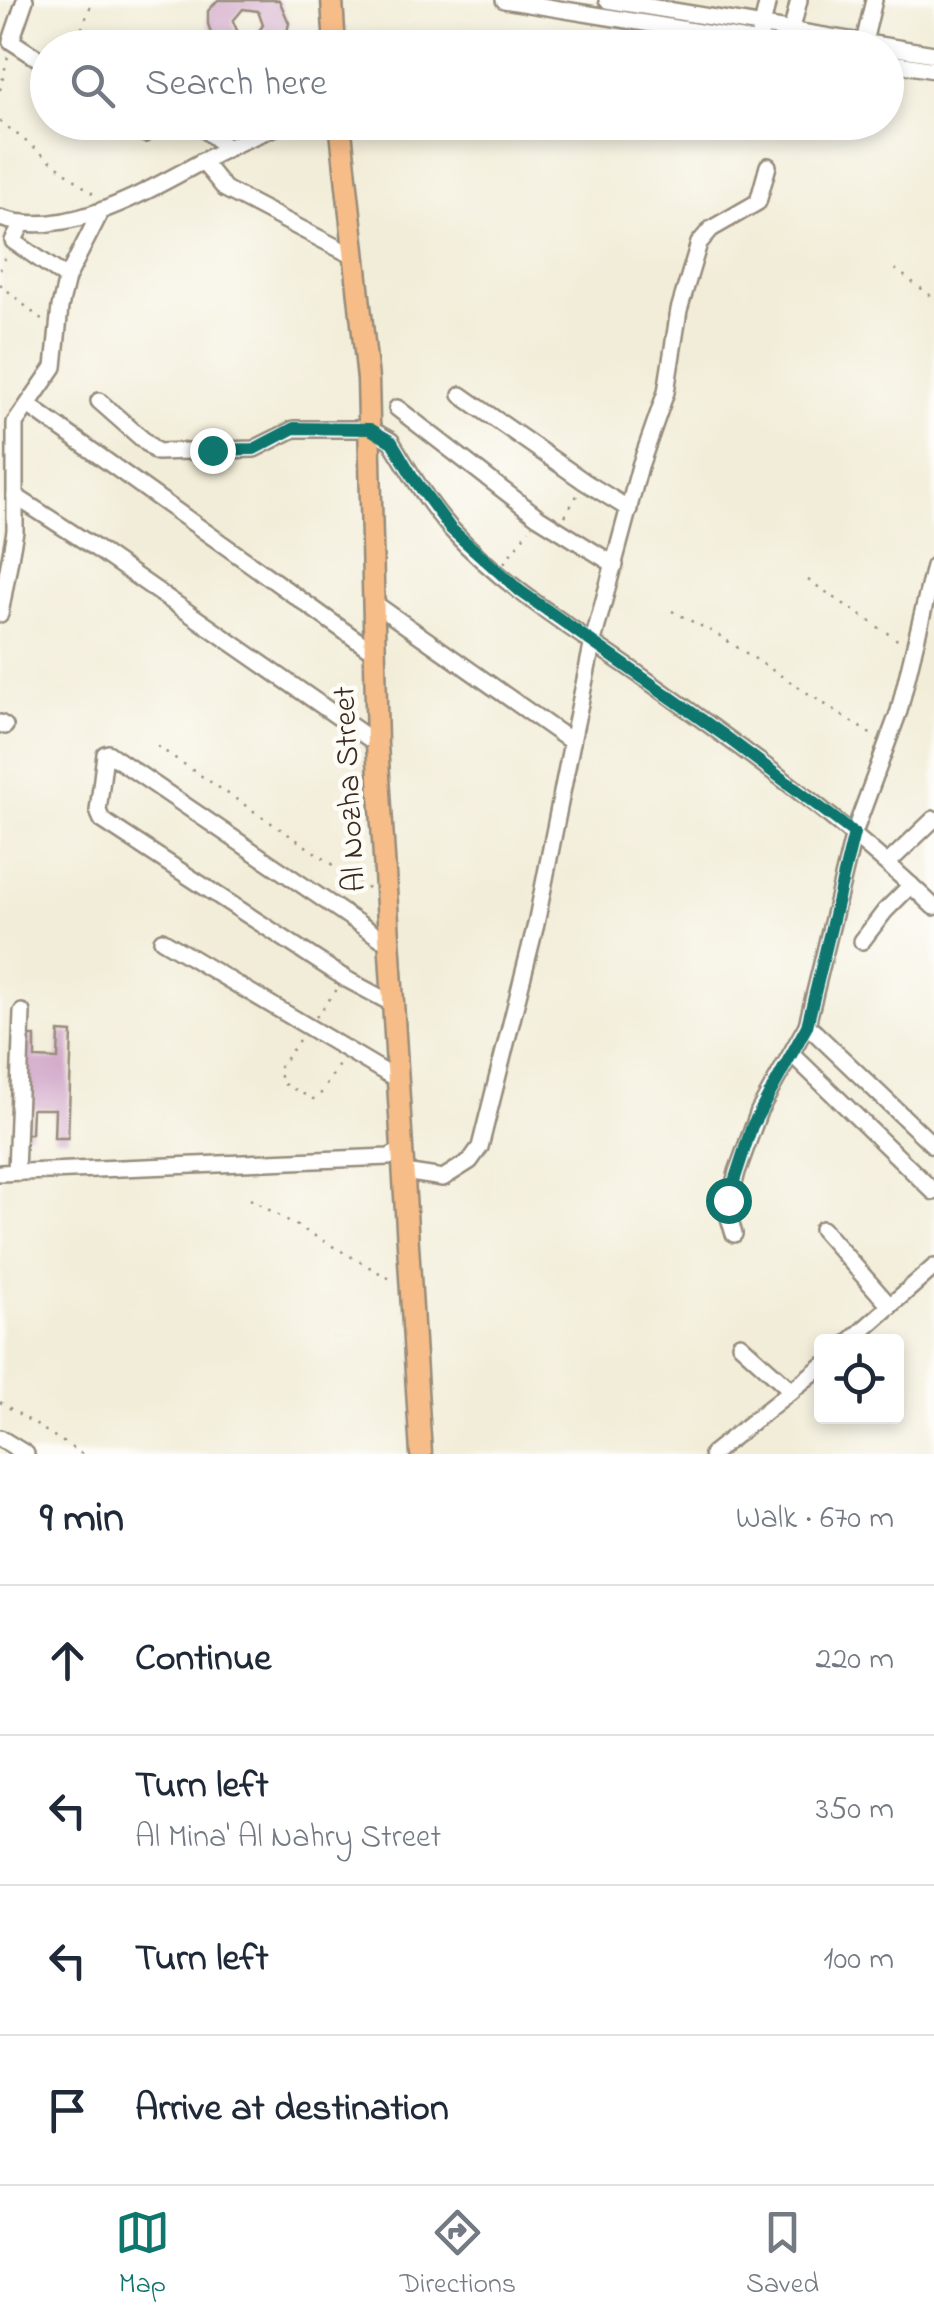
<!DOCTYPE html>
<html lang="en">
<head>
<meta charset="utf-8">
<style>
	:root { --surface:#fff; --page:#f2f2f3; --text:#1f2937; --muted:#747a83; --line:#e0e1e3; --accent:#0f766e }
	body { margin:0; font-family:"Indie Flower",sans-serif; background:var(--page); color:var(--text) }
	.controls { position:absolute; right:30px; bottom:30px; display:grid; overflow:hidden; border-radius:10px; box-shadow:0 5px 15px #0003 }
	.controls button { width:90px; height:90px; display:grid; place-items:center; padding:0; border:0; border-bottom:2px solid var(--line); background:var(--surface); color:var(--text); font:50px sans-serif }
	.stop { position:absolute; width:30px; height:30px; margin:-22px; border:8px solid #0f766e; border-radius:50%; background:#fff }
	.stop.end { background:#0f766e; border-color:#fff; box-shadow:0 2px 10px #0008 }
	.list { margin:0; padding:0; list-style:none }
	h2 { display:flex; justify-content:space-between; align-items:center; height:130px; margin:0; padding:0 40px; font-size:42px }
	h2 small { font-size:32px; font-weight:400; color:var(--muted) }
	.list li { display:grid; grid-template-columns:65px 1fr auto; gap:30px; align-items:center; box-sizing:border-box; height:150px; padding:0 40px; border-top:2px solid var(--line) }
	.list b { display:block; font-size:38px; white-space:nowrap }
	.list p { margin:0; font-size:32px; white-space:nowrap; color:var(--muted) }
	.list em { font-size:32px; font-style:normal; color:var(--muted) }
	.icon { flex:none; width:55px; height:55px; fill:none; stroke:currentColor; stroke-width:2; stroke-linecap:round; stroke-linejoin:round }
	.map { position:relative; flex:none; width:934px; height:1454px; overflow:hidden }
	.search { position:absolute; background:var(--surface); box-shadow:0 5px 15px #0003; left:30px; right:30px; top:30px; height:110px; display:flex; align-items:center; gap:25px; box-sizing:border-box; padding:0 35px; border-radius:55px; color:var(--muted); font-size:38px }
	.sheet { height:730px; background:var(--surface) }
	nav { display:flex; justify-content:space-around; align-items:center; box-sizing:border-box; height:140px; border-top:2px solid var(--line); background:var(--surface); font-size:28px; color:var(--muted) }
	nav a { display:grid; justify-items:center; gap:5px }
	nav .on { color:var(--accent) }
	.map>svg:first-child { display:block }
	.building { fill:#d2a8ca; fill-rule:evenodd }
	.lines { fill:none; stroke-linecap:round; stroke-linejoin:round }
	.minor-casing { stroke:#968c7b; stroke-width:20 }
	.major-casing { stroke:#968c7b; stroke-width:25 }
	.path { stroke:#968c7b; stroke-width:2.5; stroke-dasharray:2.5 8; stroke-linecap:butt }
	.minor { stroke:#fff; stroke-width:15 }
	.major { stroke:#f7bd88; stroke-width:20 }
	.route { stroke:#0f766e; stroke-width:12 }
	.labels { text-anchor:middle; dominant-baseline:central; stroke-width:9; stroke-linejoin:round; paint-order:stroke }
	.street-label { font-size:32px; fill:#3b2a1e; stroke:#fdfcf7 }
</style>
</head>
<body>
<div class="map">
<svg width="934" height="1454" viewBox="0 0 934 1454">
	<rect width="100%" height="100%" fill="#fdfcf7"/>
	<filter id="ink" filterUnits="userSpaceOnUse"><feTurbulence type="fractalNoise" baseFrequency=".01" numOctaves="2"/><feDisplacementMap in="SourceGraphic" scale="20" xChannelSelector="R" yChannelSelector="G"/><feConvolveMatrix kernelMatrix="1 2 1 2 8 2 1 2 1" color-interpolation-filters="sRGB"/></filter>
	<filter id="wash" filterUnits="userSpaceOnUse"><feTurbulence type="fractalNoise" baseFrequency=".0048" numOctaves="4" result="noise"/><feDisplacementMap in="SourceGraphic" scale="40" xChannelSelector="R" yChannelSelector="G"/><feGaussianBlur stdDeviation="2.25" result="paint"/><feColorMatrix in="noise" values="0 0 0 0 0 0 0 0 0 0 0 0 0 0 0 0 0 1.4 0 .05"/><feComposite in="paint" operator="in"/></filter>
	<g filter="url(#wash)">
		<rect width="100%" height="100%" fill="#f2edd8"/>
		<g id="blocks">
			<g class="building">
				<path d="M 218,0 L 279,0 L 289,23 L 286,37 L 277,48 L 216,48 L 208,24 L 208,11 ZM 243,9 L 258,11 L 263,25 L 254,38 L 239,35 L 233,21 Z"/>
				<path d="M 59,1032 L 72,1033 L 68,1138 L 54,1138 L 55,1109 L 32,1109 L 31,1134 L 18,1134 L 22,1036 L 35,1036 L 35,1058 L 58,1059 Z"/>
			</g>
		</g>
	</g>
	<g filter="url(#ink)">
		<use href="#blocks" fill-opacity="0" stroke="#968c7b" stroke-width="2.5"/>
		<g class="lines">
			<defs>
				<g id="minor">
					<path d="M 25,0 L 11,41 L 48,65"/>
					<path d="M 504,0 L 798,48"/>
					<path d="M 607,0 L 934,54"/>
					<path d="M 760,35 L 768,0"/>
					<path d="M 790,37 L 799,0"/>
					<path d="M 864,42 L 874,0"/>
					<path d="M 886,62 L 934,70"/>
					<path d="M 131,122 L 145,134"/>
					<path d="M 195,122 L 228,148"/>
					<path d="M 202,161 L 225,189 L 355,257"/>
					<path d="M 0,218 C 72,243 162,181 224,150 C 245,139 267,131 288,122"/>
					<path d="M 23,223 L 13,241 L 67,278"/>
					<path d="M 461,395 L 585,482 L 629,509"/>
					<path d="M 99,401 L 157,452 L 254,449 L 294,429 L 370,429 L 391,441 C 410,472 427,502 451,529 C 509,593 586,636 655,686 C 752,755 848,824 934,907"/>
					<path d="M 28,405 L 375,653"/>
					<path d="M 397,408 L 538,517 L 615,565"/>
					<path d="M 15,496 L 94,547 L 377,744"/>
					<path d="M 374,603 L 572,742 L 593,641 L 640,466 L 666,392 L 679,310 L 699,243 L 711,229 L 758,202 L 768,166"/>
					<path d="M 0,614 L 15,531 L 15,423 L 54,367 L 60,307 L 67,278 L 100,213"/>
					<path d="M 0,723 L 5,726"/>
					<path d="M 888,863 L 934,819"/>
					<path d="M 162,940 L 398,1080"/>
					<path d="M 862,941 L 885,911 L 911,885"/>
					<path d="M 389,944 L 108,753 L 105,754 L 98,811 L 102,820 L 346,979 L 393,1004"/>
					<path d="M 807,1025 L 934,1146"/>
					<path d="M 793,1055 L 934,1192"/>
					<path d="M 16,1172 L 22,1012"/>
					<path d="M 404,1172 L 443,1178 L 470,1161 L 480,1147 L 536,924 L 572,742"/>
					<path d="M 0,1173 L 389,1157 L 402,1150"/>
					<path d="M 822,1229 L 890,1306"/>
					<path d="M 734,1234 L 727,1211 L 737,1172 L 759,1111 L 807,1025 L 854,833 L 899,711 L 934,566"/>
					<path d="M 849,1342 L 934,1267"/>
					<path d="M 740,1344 L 792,1391"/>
					<path d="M 0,1438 L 26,1454"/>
					<path d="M 712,1454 L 822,1366"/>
				</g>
				<g id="major">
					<path d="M 332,0 L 335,48"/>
					<path d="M 340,122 L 368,379 L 377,744 L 421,1454"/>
				</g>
			</defs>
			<use href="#minor" class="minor-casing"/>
			<use href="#major" class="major-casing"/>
			<g class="path">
				<path d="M 74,48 L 93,0"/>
				<path d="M 0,90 L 8,56"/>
				<path d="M 0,121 L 97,197"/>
				<path d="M 895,269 L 934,298"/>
				<path d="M 0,270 L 6,256"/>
				<path d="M 0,284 L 45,323"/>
				<path d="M 565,516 L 579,492"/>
				<path d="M 504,563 L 529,529"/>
				<path d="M 808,580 L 902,643"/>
				<path d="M 672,611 L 720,636 L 875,737"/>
				<path d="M 157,746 L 371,890"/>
				<path d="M 316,1017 L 338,988"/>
				<path d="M 299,1040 L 278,1070 L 282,1083 L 313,1099 L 318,1098 L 340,1063"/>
				<path d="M 250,1199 L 392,1280"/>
				<path d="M 0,1402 L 82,1454"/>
			</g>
			<use href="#minor" class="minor"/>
			<use href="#major" class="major"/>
		</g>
	</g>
	<g class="lines" filter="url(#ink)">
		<path class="route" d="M 212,450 L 254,449 L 294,428 L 370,429 L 392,442 L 414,479 L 451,529 L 520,591 L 725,736 L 854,833 L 807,1026 L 752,1126 L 728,1200"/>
	</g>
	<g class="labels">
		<g class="street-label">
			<text transform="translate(351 789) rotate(-93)">Al Nozha Street</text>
		</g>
	</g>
</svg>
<div class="controls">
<button><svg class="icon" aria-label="locate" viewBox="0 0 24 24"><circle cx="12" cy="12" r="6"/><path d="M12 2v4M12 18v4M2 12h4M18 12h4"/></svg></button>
</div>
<div class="stop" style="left:728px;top:1200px"></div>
<div class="stop end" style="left:212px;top:450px"></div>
<div class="search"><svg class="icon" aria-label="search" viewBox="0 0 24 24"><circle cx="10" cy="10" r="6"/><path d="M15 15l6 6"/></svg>Search here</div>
</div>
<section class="sheet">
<h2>9 min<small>Walk · 670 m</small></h2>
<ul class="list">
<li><svg class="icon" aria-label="ahead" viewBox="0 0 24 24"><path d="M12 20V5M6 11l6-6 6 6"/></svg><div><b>Continue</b></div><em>220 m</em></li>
<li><svg class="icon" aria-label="left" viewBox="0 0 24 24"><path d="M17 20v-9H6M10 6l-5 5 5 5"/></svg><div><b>Turn left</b><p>Al Mina' Al Nahry Street</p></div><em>350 m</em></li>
<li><svg class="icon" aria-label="left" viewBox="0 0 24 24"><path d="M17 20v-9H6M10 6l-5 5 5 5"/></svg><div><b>Turn left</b></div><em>100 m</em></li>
<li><svg class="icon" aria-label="arrive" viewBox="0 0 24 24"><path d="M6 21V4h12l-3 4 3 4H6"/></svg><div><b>Arrive at destination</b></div></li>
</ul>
</section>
<nav>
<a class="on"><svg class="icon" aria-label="map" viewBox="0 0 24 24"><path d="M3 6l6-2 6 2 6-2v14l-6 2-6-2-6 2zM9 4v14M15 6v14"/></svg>Map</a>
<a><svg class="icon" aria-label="directions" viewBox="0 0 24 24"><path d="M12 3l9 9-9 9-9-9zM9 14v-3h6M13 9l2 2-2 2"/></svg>Directions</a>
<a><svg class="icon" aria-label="saved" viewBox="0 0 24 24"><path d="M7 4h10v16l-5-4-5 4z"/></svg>Saved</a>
</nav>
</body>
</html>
